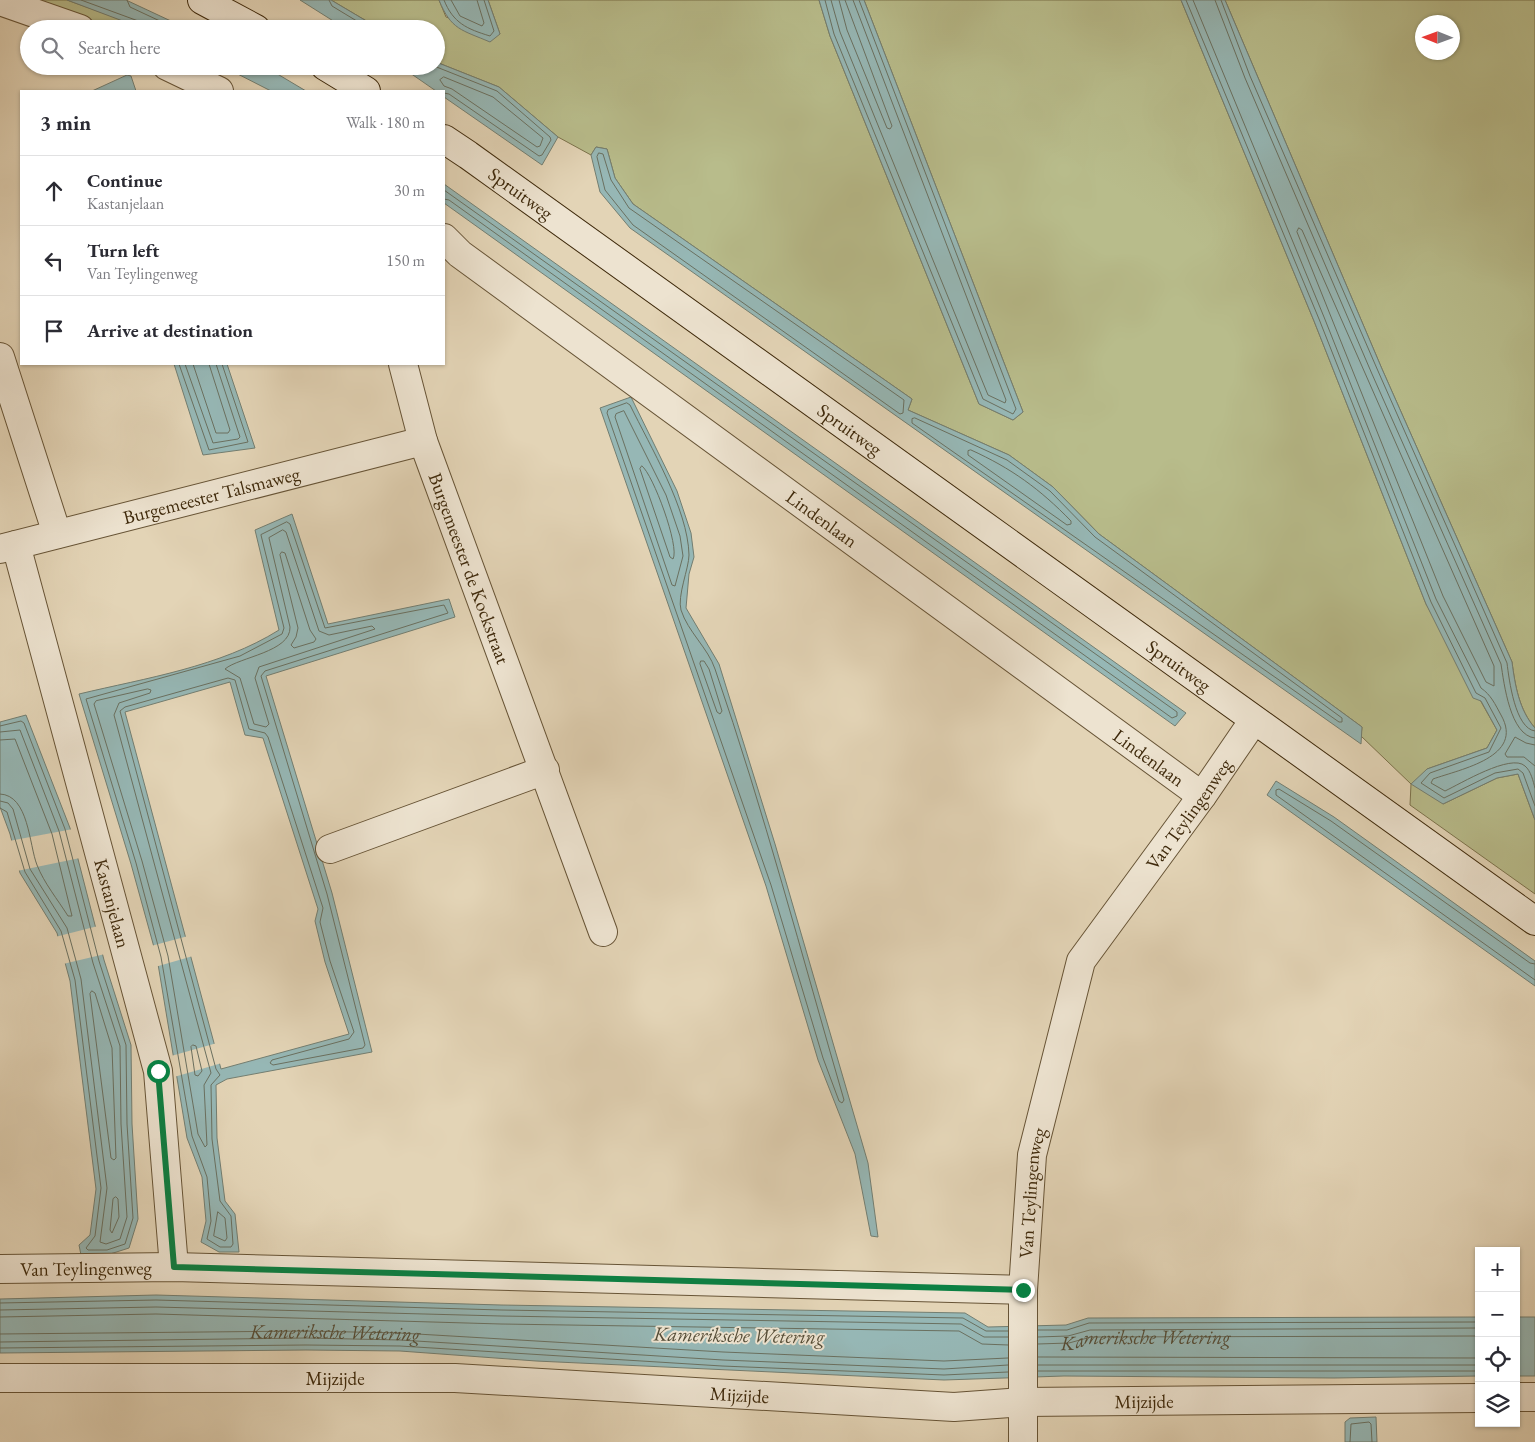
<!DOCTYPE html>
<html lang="en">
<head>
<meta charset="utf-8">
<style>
	:root { --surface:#fff; --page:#f2f2f3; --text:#2b2b33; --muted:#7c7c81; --line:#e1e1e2 }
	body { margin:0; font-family:"EB Garamond",serif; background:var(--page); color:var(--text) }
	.controls { position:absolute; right:15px; bottom:15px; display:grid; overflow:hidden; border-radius:0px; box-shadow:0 1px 4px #0004 }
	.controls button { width:45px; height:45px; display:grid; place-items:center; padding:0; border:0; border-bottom:1px solid var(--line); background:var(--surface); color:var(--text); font:25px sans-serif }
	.compass { position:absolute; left:1415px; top:15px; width:45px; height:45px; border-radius:50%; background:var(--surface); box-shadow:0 1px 4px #0004; rotate:271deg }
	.stop { position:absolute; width:15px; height:15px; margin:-11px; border:4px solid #0b8043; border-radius:50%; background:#fff }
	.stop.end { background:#0b8043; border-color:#fff; box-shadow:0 1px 5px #0008 }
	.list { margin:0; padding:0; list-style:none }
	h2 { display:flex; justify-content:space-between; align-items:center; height:65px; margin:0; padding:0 20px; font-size:21px }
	h2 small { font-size:16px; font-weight:400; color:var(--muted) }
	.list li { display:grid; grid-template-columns:32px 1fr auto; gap:15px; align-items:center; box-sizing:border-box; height:70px; padding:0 20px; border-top:1px solid var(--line) }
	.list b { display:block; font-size:19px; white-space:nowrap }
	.list p { margin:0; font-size:16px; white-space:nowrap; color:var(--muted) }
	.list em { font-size:16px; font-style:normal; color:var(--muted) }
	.icon { flex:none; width:28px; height:28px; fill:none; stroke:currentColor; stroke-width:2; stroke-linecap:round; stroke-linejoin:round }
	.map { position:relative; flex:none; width:1535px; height:1442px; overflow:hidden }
	.search { position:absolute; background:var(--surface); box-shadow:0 1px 4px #0004; left:20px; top:20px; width:425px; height:55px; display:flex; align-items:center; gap:12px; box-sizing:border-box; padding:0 18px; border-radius:28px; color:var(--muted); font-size:19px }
	.panel { position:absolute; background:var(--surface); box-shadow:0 1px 4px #0004; left:20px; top:90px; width:425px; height:275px; border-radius:0px }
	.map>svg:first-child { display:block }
	.green { fill:#b8bc8b; stroke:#7b724b; fill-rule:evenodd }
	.water { fill:#96b7b5; stroke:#737e71; fill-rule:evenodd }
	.pier { fill:#e3d4b6 }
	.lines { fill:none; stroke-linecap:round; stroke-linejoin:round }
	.shore { stroke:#6a7060; stroke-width:1 }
	.street-casing { stroke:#675436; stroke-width:30 }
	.secondary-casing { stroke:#3e290b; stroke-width:30 }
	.street { stroke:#ede3d0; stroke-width:28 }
	.secondary { stroke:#ede3d0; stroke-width:28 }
	.route { stroke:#0b8043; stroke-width:6 }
	.labels { text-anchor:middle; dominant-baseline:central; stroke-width:4; stroke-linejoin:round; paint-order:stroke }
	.street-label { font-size:19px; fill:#3e290b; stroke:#ede3d0 }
	.water-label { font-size:20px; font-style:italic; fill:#544c36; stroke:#ede3d0 }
</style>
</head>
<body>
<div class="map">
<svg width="1535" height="1442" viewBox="0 0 1535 1442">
	<rect width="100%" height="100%" fill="#e3d4b6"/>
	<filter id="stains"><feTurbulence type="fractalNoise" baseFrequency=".004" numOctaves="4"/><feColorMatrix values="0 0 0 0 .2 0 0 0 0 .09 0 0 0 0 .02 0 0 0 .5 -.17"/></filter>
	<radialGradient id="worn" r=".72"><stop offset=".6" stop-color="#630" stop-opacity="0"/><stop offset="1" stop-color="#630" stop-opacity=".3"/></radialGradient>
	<g class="green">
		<path d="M 31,0 L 67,0 L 139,26 L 138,29 L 108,29 Z"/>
		<path d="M 331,0 L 439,0 L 446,17 L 500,34 L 488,0 L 819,0 L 830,36 L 979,404 L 1013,420 L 1023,412 L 864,0 L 1181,0 L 1314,321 L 1426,604 L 1497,730 L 1487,748 L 1427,769 L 1443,804 L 1497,778 L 1518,774 L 1535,820 L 1535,894 L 1410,805 L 1411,784 L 1361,736 L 1362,727 L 1099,534 L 1053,487 L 1009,455 L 908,410 L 912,399 L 633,204 L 615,178 L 607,149 L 596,147 L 591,155 L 558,137 L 499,87 L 436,62 L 436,29 L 380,29 Z"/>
		<path d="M 1225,0 L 1535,0 L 1535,728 C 1519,710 1515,685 1512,662 L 1382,369 ZM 1422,22 L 1452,22 L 1452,52 L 1422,52 Z"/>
	</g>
	<g class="water">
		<path d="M 67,0 L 126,0 L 188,29 L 144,29 Z"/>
		<path d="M 300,0 L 331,0 L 380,29 L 346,29 Z"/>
		<path d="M 439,0 L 488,0 L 500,34 L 490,42 C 462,30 451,30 439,0 Z"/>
		<path d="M 819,0 L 864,0 L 1023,412 L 1013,420 L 979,404 L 830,36 Z"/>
		<path d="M 1181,0 L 1225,0 L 1382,369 L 1512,662 C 1515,685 1519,710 1535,728 L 1535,820 L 1518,774 L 1497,778 L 1443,804 L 1411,784 L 1427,769 L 1487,748 L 1497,730 L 1481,701 L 1473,698 L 1426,604 L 1314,321 Z"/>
		<path d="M 436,62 L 499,87 L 558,137 L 542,165 L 444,97 L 444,91 L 436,91 L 400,66 L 436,66 Z"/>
		<path d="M 222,66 L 264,66 L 306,91 L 271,91 Z"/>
		<path d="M 127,75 L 131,76 L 136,91 L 92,91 Z"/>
		<path d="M 596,147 L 607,149 L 615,178 L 633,204 L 912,399 L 908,410 L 1009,455 L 1053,487 L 1099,534 L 1362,727 L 1361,744 L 630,228 L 600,192 L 591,155 Z"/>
		<path d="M 444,184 L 1186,713 L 1175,726 L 444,203 Z"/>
		<path d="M 174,364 L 227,364 L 255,448 L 203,455 Z"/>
		<path d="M 631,397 L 677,491 L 691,533 L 694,557 L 689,574 L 686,608 L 719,664 L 775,844 L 868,1163 L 878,1237 L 871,1236 L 855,1154 L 818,1060 L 766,886 L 600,408 Z"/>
		<path d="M 292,514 L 328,624 L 449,599 L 455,617 L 266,676 L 332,893 L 372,1052 L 227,1079 L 216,1085 L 217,1138 L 225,1201 L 235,1214 L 239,1252 L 219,1252 L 201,1242 L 206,1221 L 202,1177 L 187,1138 L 157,958 L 131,864 L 79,694 C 146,678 220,667 279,630 L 255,530 ZM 230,682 L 245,735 L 263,738 L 318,909 L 315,921 L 325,962 L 349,1034 L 221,1069 L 125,712 Z"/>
		<path d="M 26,715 L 70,828 L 104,960 L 131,1045 L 132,1124 L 138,1219 L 129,1248 L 107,1255 L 81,1255 L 79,1245 L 90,1235 L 96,1189 L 70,981 L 57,933 L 20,873 L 10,834 L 0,807 L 0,722 Z"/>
		<path d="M 1276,781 L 1334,817 L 1535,961 L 1535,986 L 1267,795 Z"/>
		<path d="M 156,1295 L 501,1305 L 965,1313 L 988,1327 L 1066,1325 L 1088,1318 L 1479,1317 L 1479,1376 L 1334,1378 L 1064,1376 L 944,1380 L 536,1361 L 400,1351 L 306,1350 L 0,1353 L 0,1299 Z"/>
		<rect x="1516" y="1317" width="19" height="59"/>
		<path d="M 1376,1417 L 1377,1442 L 1345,1442 L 1345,1422 L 1350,1418 Z"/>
	</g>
	<g class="pier">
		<path d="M 73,829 L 80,858 L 17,871 L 9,841 Z"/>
		<path d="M 98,926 L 105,954 L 63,964 L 55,937 Z"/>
		<path d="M 188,936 L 193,956 L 155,967 L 151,946 Z"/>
		<path d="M 217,1043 L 222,1063 L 174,1077 L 171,1056 Z"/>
	</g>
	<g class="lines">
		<g class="shore">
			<path d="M 81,0 L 141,22 L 145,29"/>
			<path d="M 127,0 L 130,7 L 177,29"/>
			<path d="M 329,0 L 332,6 L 370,29"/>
			<path d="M 444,0 C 453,23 467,29 490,36 L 494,31 L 484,0"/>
			<path d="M 451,0 L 460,16 L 482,26 L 484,23 L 477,0"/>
			<path d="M 825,0 L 834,34 L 983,399 L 1013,414 L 1016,409 L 859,0"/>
			<path d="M 831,0 L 840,32 L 988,395 L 1005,403 L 1006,400 L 853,0"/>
			<path d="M 839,0 L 847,30 L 887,128 L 890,129 L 892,126 L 845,0"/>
			<path d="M 1186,0 L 1319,319 L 1431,602 L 1476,693 L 1485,698 L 1501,728 L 1489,752 L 1430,773 L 1421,783 L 1444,798 L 1495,773 L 1518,769 L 1523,773 L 1535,806"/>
			<path d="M 1193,0 L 1324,317 L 1436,599 L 1481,688 C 1491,695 1495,704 1501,715 C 1525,757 1461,769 1433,779 L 1431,783 L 1445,791 C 1460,784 1511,753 1525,766 C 1531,771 1533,781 1535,788"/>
			<path d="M 1215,0 L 1245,78 L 1372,374 L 1501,664 C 1504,683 1510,736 1535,738"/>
			<path d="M 1221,0 L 1250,76 L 1378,371 L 1507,663 C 1509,679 1515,729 1535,731"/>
			<path d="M 434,66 L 497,91 L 550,137 L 551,140 L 542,155 L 539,156 L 449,94 L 444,93"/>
			<path d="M 444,77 L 493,97 L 543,138 L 540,146 L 537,147 L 452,89 L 444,86 L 440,80 Z"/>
			<path d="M 599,153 L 603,154 L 611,180 L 629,208 L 904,400 L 903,413 L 900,414 L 633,225 L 605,190 L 597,157 Z"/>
			<path d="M 444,190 L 1177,712 L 1177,716 L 1172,718 L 449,200 L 444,199"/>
			<path d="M 1299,228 L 1302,230 L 1494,666 L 1494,686 L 1486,682 L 1443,596 L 1297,232 Z"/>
			<path d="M 179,364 L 209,450 L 248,442 L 222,364"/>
			<path d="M 185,364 L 213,443 L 238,439 L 240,437 L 216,364"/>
			<path d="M 193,364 L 216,433 L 228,433 L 230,430 L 209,364"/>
			<path d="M 627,403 L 630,405 C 650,446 688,509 689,555 C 689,568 677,596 681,610 C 688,632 708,648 715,669 C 764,811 802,956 844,1100 L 842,1103 L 839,1101 L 823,1058 L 771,885 L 607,413 L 608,410 Z"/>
			<path d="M 624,411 L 666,495 L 680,536 L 683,556 L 675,586 L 672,585 L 615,417 L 616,414 Z"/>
			<path d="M 915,418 L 1007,460 L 1050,491 L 1095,537 L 1342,718 L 1342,722 L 1339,722 L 912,423 L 912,419 Z"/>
			<path d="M 971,450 C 1011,468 1040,489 1071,521 L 1071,524 L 1067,525 L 968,455 L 968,451 Z"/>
			<path d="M 642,466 C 653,474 680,547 673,559 L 670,557 L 640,469 Z"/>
			<path d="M 287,522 L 290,524 L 325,628 L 444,605 L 448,613 L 265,671 L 261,676 L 327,894 L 365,1045 L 363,1048 L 273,1065 L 270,1063 L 272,1060 L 349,1039 L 354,1032 L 330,961 L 320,922 L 323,908 L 268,737 L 265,733 L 249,729 L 235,680 L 228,678 L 125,707 L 120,711 L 216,1069 L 220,1075 L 211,1085 L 212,1139 L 220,1201 L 231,1216 L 233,1244 L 231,1247 L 220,1247 L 207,1239 L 211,1221 L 207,1177 L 192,1136 L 161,957 L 136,863 L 86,699 L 240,656 L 282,634 L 284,628 L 261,535 Z"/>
			<path d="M 283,530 L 286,532 L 319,631 L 329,635 L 372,626 L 375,629 L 259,667 L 255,678 L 269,724 L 266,727 L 254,724 L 240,678 L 225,669 C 239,657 291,652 290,627 L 269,538 Z"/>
			<path d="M 282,552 L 285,553 L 310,630 L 316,639 L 314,642 L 294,648 L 291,645 L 296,637 L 298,628 L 280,555 Z"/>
			<path d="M 701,661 L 704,661 L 709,669 L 722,711 L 720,714 L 717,712 L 700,664 Z"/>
			<path d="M 148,689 L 151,690 L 150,693 L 119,703 L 114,715 L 211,1073 L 204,1085 L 207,1145 L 205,1147 L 198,1134 L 168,956 L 142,861 L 94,704 L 96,701 Z"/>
			<path d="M 0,726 L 21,721 L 24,723 L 65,829 L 99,961 L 126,1045 L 127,1124 L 133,1218 L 125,1244 L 107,1250 L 88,1250 L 86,1248 L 95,1236 L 101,1188 L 75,980 L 61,931 L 25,872 L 7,812 L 0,808"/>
			<path d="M 0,732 L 20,730 L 59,831 L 93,963 L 120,1046 L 121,1124 L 127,1217 L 120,1239 L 106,1244 L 100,1242 L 107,1188 L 81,979 L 67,928 L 30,869 L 13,809 L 8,803 L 0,801"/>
			<path d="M 0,740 L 15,739 L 52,834 L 72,916 L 68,916 C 58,900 44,883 37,865 C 29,845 29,795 0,794"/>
			<path d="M 1535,745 L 1526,743 L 1515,737 L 1505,754 L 1507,757 L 1524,757 L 1535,766"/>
			<path d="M 1535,964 L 1530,963 L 1331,821 L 1279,789 L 1276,790 L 1276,795 L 1535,980"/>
			<path d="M 92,991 L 95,993 L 112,1048 L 116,1158 L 114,1160 L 111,1158 L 90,994 Z"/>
			<path d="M 193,1045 L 196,1046 L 202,1071 L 198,1076 L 195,1075 L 191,1047 Z"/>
			<path d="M 116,1197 L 118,1199 L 119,1217 L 112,1233 L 110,1230 L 113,1199 Z"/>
			<path d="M 218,1212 L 225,1218 L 227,1238 L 225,1241 L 214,1236 Z"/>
			<path d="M 0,1303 L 156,1300 L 501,1310 L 963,1318 L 986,1331 L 1008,1331"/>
			<path d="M 0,1310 L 156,1307 L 501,1316 L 961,1324 L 984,1337 L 1008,1337"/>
			<path d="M 0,1317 L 156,1314 L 501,1324 L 959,1331 L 982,1344 L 1008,1345"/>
			<path d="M 1038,1330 L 1067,1330 L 1089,1323 L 1479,1322"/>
			<path id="s1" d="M 0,1334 L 306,1331 L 400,1333 L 723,1352 L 944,1361 L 1008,1358"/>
			<path d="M 1038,1337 L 1068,1336 L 1090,1330 L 1479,1328"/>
			<path d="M 0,1342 L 306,1338 L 400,1340 L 723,1360 L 944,1369 L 1008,1365"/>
			<path id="s2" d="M 1038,1344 L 1069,1343 L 1091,1337 L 1479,1336"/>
			<path d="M 0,1348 L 306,1345 L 400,1346 L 722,1366 L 944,1375 L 1008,1372"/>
			<path d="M 1038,1357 L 1479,1358"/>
			<path d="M 1038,1365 L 1479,1365"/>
			<path d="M 1038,1371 L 1479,1371"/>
			<path d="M 1350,1442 L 1351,1424 L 1369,1422 L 1371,1424 L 1372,1442"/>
		</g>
		<defs>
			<g id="street">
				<path d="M 0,1 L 80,29"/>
				<path d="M 167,66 L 219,91"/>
				<path id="s3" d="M 444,238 L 460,254 L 1202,796"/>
				<path d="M 0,357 L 57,534"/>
				<path id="s4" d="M 403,364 L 423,441 L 603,932"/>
				<path id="s5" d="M 16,545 L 158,1071 L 174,1267"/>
				<path id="s6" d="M 0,549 L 423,441"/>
				<path d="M 330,849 L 545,770"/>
				<path id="s7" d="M 0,1269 L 174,1267 L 1023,1290 L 1032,1155 L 1081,961 L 1202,796 L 1254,720"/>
				<path id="s8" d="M 0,1378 L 455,1378 L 954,1407 L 1023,1402 L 1479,1398"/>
				<path d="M 1516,1397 L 1535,1397"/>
				<path d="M 1023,1442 L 1023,1290"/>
			</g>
			<g id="secondary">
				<path d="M 202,0 L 256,29"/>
				<path d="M 325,66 L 366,91"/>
				<path id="s9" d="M 444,139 L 468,155 L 1535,921"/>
			</g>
		</defs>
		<use href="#street" class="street-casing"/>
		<use href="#secondary" class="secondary-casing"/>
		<use href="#street" class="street"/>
		<use href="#secondary" class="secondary"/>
	</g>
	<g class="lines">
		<path class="route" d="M 158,1071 L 174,1267 L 1023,1290"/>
	</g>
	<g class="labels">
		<g class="street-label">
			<text stroke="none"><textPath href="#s9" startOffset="94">Spruitweg</textPath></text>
			<text stroke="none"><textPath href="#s9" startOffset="499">Spruitweg</textPath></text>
			<text stroke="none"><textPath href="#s6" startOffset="218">Burgemeester Talsmaweg</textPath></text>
			<text stroke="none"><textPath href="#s3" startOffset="471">Lindenlaan</textPath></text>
			<text stroke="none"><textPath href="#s4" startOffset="215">Burgemeester de Kockstraat</textPath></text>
			<text stroke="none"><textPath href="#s9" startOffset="904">Spruitweg</textPath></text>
			<text stroke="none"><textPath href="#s3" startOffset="876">Lindenlaan</textPath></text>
			<text stroke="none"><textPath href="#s7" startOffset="1541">Van Teylingenweg</textPath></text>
			<text stroke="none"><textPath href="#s5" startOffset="371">Kastanjelaan</textPath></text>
			<text stroke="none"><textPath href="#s7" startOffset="1121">Van Teylingenweg</textPath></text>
			<text stroke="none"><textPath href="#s7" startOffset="86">Van Teylingenweg</textPath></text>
			<text stroke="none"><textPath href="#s8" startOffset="335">Mijzijde</textPath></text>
			<text stroke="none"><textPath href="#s8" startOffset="740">Mijzijde</textPath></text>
			<text stroke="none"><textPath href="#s8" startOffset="1145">Mijzijde</textPath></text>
		</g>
		<g class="water-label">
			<text stroke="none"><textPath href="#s1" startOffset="335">Kameriksche Wetering</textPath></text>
			<text transform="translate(739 1335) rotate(1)">Kameriksche Wetering</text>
			<text stroke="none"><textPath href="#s2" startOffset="108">Kameriksche Wetering</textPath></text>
		</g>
	</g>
	<rect width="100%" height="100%" filter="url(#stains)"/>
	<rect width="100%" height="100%" fill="url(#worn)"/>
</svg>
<div class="controls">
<button>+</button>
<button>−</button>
<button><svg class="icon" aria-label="locate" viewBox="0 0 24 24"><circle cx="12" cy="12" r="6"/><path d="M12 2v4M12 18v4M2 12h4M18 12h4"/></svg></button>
<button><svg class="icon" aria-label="layers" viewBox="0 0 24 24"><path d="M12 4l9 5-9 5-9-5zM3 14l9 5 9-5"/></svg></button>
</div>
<svg class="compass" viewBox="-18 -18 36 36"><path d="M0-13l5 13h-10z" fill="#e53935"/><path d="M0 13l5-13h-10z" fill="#7c7c81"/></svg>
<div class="stop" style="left:158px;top:1071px"></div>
<div class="stop end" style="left:1023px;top:1290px"></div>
<div class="search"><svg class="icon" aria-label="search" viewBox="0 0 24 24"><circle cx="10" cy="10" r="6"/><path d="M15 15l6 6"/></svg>Search here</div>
<section class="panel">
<h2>3 min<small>Walk · 180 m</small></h2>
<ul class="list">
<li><svg class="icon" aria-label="ahead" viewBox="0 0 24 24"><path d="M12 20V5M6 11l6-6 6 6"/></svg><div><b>Continue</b><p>Kastanjelaan</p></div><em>30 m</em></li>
<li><svg class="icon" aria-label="left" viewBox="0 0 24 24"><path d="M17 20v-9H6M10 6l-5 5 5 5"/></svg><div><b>Turn left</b><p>Van Teylingenweg</p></div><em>150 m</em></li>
<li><svg class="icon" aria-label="arrive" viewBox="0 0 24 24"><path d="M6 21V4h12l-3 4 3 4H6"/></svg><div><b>Arrive at destination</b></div></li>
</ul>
</section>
</div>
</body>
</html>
